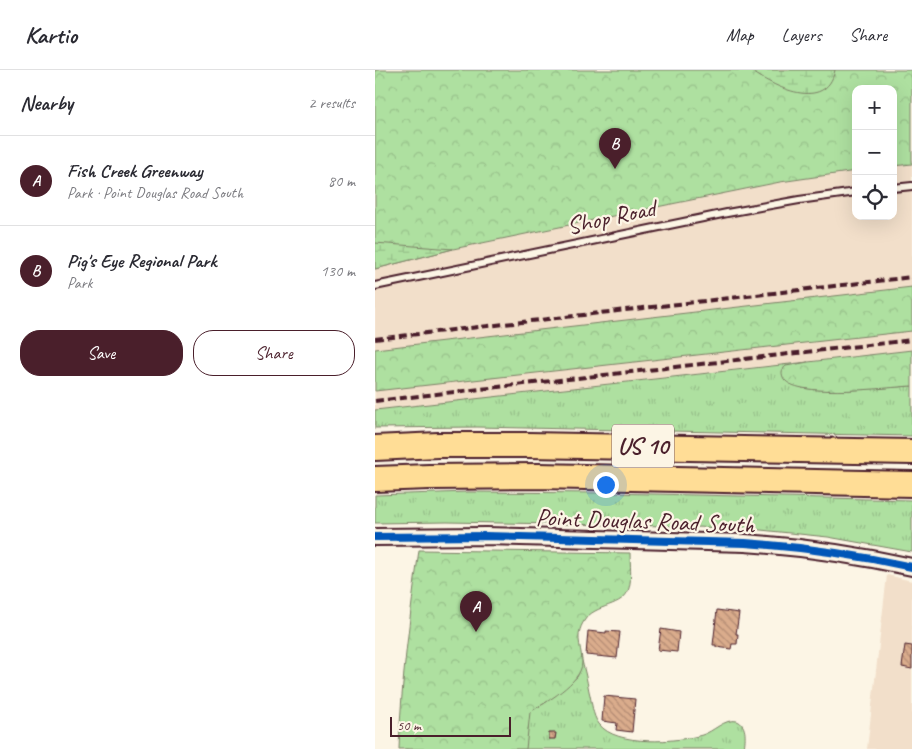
<!DOCTYPE html>
<html lang="en">
<head>
<meta charset="utf-8">
<style>
	:root { --surface:#fff; --page:#f2f2f3; --text:#2b2b33; --muted:#7c7c81; --line:#e1e1e2; --accent:#4a1f2b }
	body { margin:0; font-family:Caveat,sans-serif; background:var(--page); color:var(--text) }
	.controls { position:absolute; right:15px; top:15px; display:grid; overflow:hidden; border-radius:10px; box-shadow:0 5px 20px #0002 }
	.controls button { width:45px; height:45px; display:grid; place-items:center; padding:0; border:0; border-bottom:1px solid var(--line); background:var(--surface); color:var(--text); font:25px sans-serif }
	.scale { position:absolute; left:15px; bottom:12px; width:121px; box-sizing:border-box; padding-left:5px; border:2px solid #4a1f2b; border-top:0; font-size:14px; line-height:18px; white-space:nowrap; color:#4a1f2b; -webkit-text-stroke:4px #fcf5e5; paint-order:stroke }
	.you { position:absolute; left:230px; top:414px; width:18px; height:18px; margin:-12px; border:4px solid #fff; border-radius:50%; background:#1a73e8; box-shadow:0 0 0 8px #1a73e833 }
	.badge { display:grid; place-items:center; width:32px; height:32px; border-radius:50%; background:var(--accent); color:#fff; font-size:16px; font-weight:700 }
	.pin { position:absolute; translate:-50% -41px; filter:drop-shadow(0 1px 2px #0008) }
	.pin::after { content:''; position:absolute; top:26px; width:18px; height:15px; background:inherit; clip-path:polygon(0 0,100% 0,50% 100%) }
	.list { margin:0; padding:0; list-style:none }
	h2 { display:flex; justify-content:space-between; align-items:center; height:65px; margin:0; padding:0 20px; font-size:21px }
	h2 small { font-size:16px; font-weight:400; color:var(--muted) }
	.list li { display:grid; grid-template-columns:32px 1fr auto; gap:15px; align-items:center; box-sizing:border-box; height:90px; padding:0 20px; border-top:1px solid var(--line) }
	.list b { display:block; font-size:19px; white-space:nowrap }
	.list p { margin:0; font-size:16px; white-space:nowrap; color:var(--muted) }
	.list em { font-size:16px; font-style:normal; color:var(--muted) }
	.actions { display:flex; gap:10px; padding:15px 20px }
	.actions a { flex:1; padding:11px 0; border:1px solid var(--accent); border-radius:20px; text-align:center; font-size:18px; color:var(--accent) }
	.actions .main { background:var(--accent); color:#fff }
	.icon { flex:none; width:28px; height:28px; fill:none; stroke:currentColor; stroke-width:2; stroke-linecap:round; stroke-linejoin:round }
	.map { position:relative; flex:none; width:537px; height:679px; overflow:hidden }
	header { display:flex; align-items:center; gap:30px; box-sizing:border-box; height:70px; padding:0 25px; background:var(--surface); border-bottom:1px solid var(--line) }
	header strong { font-size:24px }
	nav { display:flex; gap:28px; margin-inline-start:auto; font-size:18px }
	main { display:flex }
	aside { flex:1; background:var(--surface) }
	.map>svg:first-child { display:block }
	.built { fill:#f2dfca }
	.grass { fill:url(#grass-tufts); stroke:#7c8066 }
	.forest { fill:url(#forest-crowns); stroke:#7c8066 }
	.wetland { fill:url(#wetland-marsh); stroke:#7c8066 }
	.building { fill:url(#building-back-hatch); stroke:#4a1f2b }
	.lines { fill:none; stroke-linecap:round; stroke-linejoin:round }
	.service-casing { stroke:#4a1f2b; stroke-width:10 }
	.tertiary-casing { stroke:#4a1f2b; stroke-width:20 }
	.motorway-casing { stroke:#4a1f2b; stroke-width:28 }
	.service { stroke:#fcf5e5; stroke-width:6 }
	.tertiary { stroke:#fcf5e5; stroke-width:16 }
	.motorway { stroke:#ffdd96; stroke-width:24 }
	.rail { stroke:#4a1f2b; stroke-width:4; stroke-dasharray:8 4; stroke-linecap:butt }
	.cycleway-casing { stroke:#fcf5e5; stroke-width:11 }
	.cycleway { stroke:#0057b8; stroke-width:8 }
	.labels { text-anchor:middle; dominant-baseline:central; stroke-width:4.5; stroke-linejoin:round; paint-order:stroke }
	.shield { fill:#fcf5e5; stroke:#7f5f63; stroke-width:1 }
	.shield-label { font-size:24px; font-weight:bold; fill:#4a1f2b }
	.street-label { font-size:25px; fill:#4a1f2b; stroke:#fcf5e5 }
</style>
</head>
<body>
<header>
<strong>Kartio</strong>
<nav><a>Map</a><a>Layers</a><a>Share</a></nav>
</header>
<main>
<aside>
<h2>Nearby<small>2 results</small></h2>
<ul class="list">
<li><span class="badge">A</span><div><b>Fish Creek Greenway</b><p>Park · Point Douglas Road South</p></div><em>80 m</em></li>
<li><span class="badge">B</span><div><b>Pig's Eye Regional Park</b><p>Park</p></div><em>130 m</em></li>
</ul>
<div class="actions"><a class="main">Save</a><a>Share</a></div>
</aside>
<div class="map">
<svg width="537" height="679" viewBox="0 0 537 679">
	<defs>
		<pattern id="grass-tufts" width="24" height="20" patternUnits="userSpaceOnUse" patternTransform="scale(1.25)"><rect width="24" height="20" fill="#aee0a0"/><path d="M3 7l-1-3M5 7V3M7 7l1-3M15 17l-1-3M17 17v-4M19 17l1-3" fill="none" stroke="#97c08a"/></pattern>
		<pattern id="forest-crowns" width="20" height="18" patternUnits="userSpaceOnUse" patternTransform="scale(1.25)"><rect width="20" height="18" fill="#aee0a0"/><path d="M2 6a3 3 0 1 1 6 0M12 15a3 3 0 1 1 6 0" fill="none" stroke="#97c08a"/></pattern>
		<pattern id="wetland-marsh" width="20" height="14" patternUnits="userSpaceOnUse" patternTransform="scale(1.25)"><rect width="20" height="14" fill="#aee0a0"/><path d="M1 5h8M5 5V1M11 12h8M15 12V8" fill="none" stroke="#97c08a"/></pattern>
		<pattern id="building-back-hatch" width="6" height="6" patternUnits="userSpaceOnUse" patternTransform="scale(1.25)"><rect width="6" height="6" fill="#daac8c"/><path d="M-1 5l2 2M0 0l6 6M5-1l2 2" fill="none" stroke="#b38b73"/></pattern>
	</defs>
	<rect width="100%" height="100%" fill="#fcf5e5"/>
	<filter id="ink" filterUnits="userSpaceOnUse"><feTurbulence type="fractalNoise" baseFrequency=".02" numOctaves="2"/><feDisplacementMap in="SourceGraphic" scale="10" xChannelSelector="R" yChannelSelector="G"/><feConvolveMatrix kernelMatrix="1 2 1 2 8 2 1 2 1" color-interpolation-filters="sRGB"/></filter>
	<g filter="url(#ink)">
		<g class="built">
			<path d="M 537,94 L 537,280 L 0,340 L 0,199 L 78,179 L 262,141 L 405,112 L 481,101 L 481,146 L 518,146 L 518,96 Z"/>
			<path d="M 512,505 L 537,511 L 537,679 L 492,679 Z"/>
		</g>
		<g class="grass">
			<path d="M 433,292 L 416,295 L 427,318 C 463,323 500,318 537,316 L 537,366 L 102,357 L 0,358 L 0,340 Z"/>
			<path d="M 94,422 L 233,423 L 537,430 L 537,482 L 453,467 L 376,459 L 292,456 L 72,452 L 0,453 L 0,425 Z"/>
			<path d="M 206,587 C 209,598 212,610 214,621 C 217,632 217,645 224,654 C 241,677 303,672 327,665 C 338,662 350,648 362,651 C 373,655 370,671 369,679 L 102,679 L 129,656 L 170,633 L 202,607 C 205,602 207,594 206,587 Z"/>
		</g>
		<g class="forest">
			<path d="M 0,0 L 537,0 L 537,94 L 518,96 L 518,19 L 481,19 L 481,101 L 405,112 L 262,141 L 78,179 L 0,199 Z"/>
			<path d="M 537,217 L 537,261 L 0,321 L 0,279 Z"/>
			<path d="M 537,280 L 537,316 C 515,317 417,330 408,307 C 406,302 407,299 411,296 L 433,292 Z"/>
			<path d="M 44,480 L 255,483 C 255,495 257,507 254,518 C 249,538 220,533 209,551 C 199,567 207,577 207,593 C 207,612 170,633 155,642 L 151,679 L 24,679 C 26,612 35,546 44,480 Z"/>
		</g>
		<g class="wetland">
			<path d="M 375,0 L 460,0 C 451,43 398,17 375,0 Z"/>
			<path d="M 0,173 L 78,179 L 0,199 Z"/>
		</g>
		<g class="building">
			<path d="M 342,540 L 364,543 L 361,564 L 363,564 L 362,574 L 357,574 L 356,579 L 341,577 L 341,575 L 338,575 Z"/>
			<path d="M 286,559 L 304,562 L 302,582 L 283,580 Z"/>
			<path d="M 213,561 L 231,563 L 231,561 L 245,562 L 242,588 L 211,585 Z"/>
			<path d="M 530,575 L 537,576 L 537,599 L 527,597 Z"/>
			<path d="M 229,626 L 260,629 L 257,662 L 241,660 L 242,653 L 227,651 Z"/>
			<path d="M 174,663 L 181,663 L 180,669 L 174,669 Z"/>
		</g>
		<g class="lines">
			<defs>
				<g id="service">
					<path d="M 518,118 L 537,116"/>
					<path d="M 0,216 L 352,143 L 424,130 L 481,122"/>
				</g>
				<path id="tertiary" d="M 0,467 L 111,466 L 370,473 C 426,477 482,485 537,497"/>
				<g id="motorway">
					<path d="M 0,378 L 63,375 L 154,375 L 537,382"/>
					<path d="M 0,409 L 54,407 L 164,406 L 537,414"/>
				</g>
			</defs>
			<use href="#service" class="service-casing"/>
			<use href="#tertiary" class="tertiary-casing"/>
			<use href="#motorway" class="motorway-casing"/>
			<use href="#service" class="service"/>
			<use href="#tertiary" class="tertiary"/>
			<use href="#motorway" class="motorway"/>
			<g class="rail">
				<path d="M 0,269 L 537,207"/>
				<path d="M 0,331 L 537,270"/>
			</g>
			<defs>
				<path id="cycleway" d="M 0,467 L 111,466 L 370,473 C 426,477 482,485 537,497"/>
			</defs>
			<use href="#cycleway" class="cycleway-casing"/>
			<use href="#cycleway" class="cycleway"/>
		</g>
	</g>
	<g class="labels">
		<rect class="shield" x="237" y="354.5" width="62" height="43" rx="4"/>
		<g class="shield-label">
			<text x="268" y="376">US 10</text>
		</g>
		<g class="street-label">
			<text transform="translate(236 147) rotate(-12)">Shop Road</text>
			<text transform="translate(270 451) rotate(2)">Point Douglas Road South</text>
		</g>
	</g>
</svg>
<div class="controls">
<button>+</button>
<button>−</button>
<button><svg class="icon" aria-label="locate" viewBox="0 0 24 24"><circle cx="12" cy="12" r="6"/><path d="M12 2v4M12 18v4M2 12h4M18 12h4"/></svg></button>
</div>
<div class="scale">50 m</div>
<div class="you"></div>
<div class="pin badge" style="left:101px;top:562px">A</div>
<div class="pin badge" style="left:240px;top:99px">B</div>
</div>
</main>
</body>
</html>
